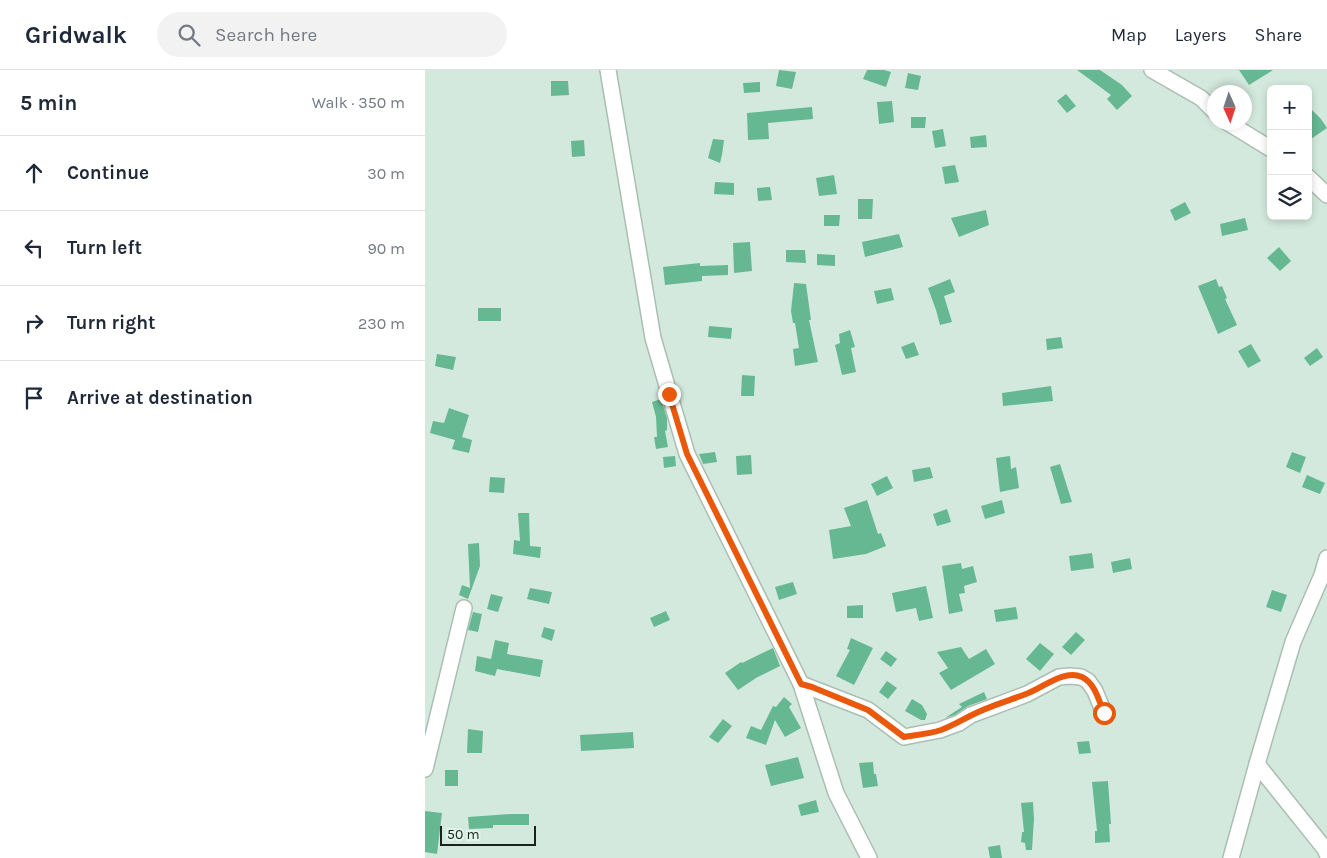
<!DOCTYPE html>
<html lang="en">
<head>
<meta charset="utf-8">
<style>
	:root { --surface:#fff; --page:#f2f2f3; --text:#1f2937; --muted:#747a83; --line:#e0e1e3 }
	body { margin:0; font-family:Karla,sans-serif; background:var(--page); color:var(--text) }
	.controls { position:absolute; right:15px; top:15px; display:grid; overflow:hidden; border-radius:8px; box-shadow:0 2px 8px #0003 }
	.controls button { width:45px; height:45px; display:grid; place-items:center; padding:0; border:0; border-bottom:1px solid var(--line); background:var(--surface); color:var(--text); font:25px sans-serif }
	.compass { position:absolute; left:782px; top:15px; width:45px; height:45px; border-radius:50%; background:var(--surface); box-shadow:0 2px 8px #0003; rotate:177deg }
	.scale { position:absolute; left:15px; bottom:12px; width:96px; box-sizing:border-box; padding-left:5px; border:2px solid #1a221e; border-top:0; font-size:14px; line-height:18px; white-space:nowrap; color:#1a221e; -webkit-text-stroke:4px #e1f6eb; paint-order:stroke }
	.stop { position:absolute; width:15px; height:15px; margin:-11px; border:4px solid #ea580c; border-radius:50%; background:#fff }
	.stop.end { background:#ea580c; border-color:#fff; box-shadow:0 1px 5px #0008 }
	.list { margin:0; padding:0; list-style:none }
	h2 { display:flex; justify-content:space-between; align-items:center; height:65px; margin:0; padding:0 20px; font-size:21px }
	h2 small { font-size:16px; font-weight:400; color:var(--muted) }
	.list li { display:grid; grid-template-columns:32px 1fr auto; gap:15px; align-items:center; box-sizing:border-box; height:75px; padding:0 20px; border-top:1px solid var(--line) }
	.list b { display:block; font-size:19px; white-space:nowrap }
	.list em { font-size:16px; font-style:normal; color:var(--muted) }
	.icon { flex:none; width:28px; height:28px; fill:none; stroke:currentColor; stroke-width:2; stroke-linecap:round; stroke-linejoin:round }
	.map { position:relative; flex:none; width:902px; height:788px; overflow:hidden }
	header { display:flex; align-items:center; gap:30px; box-sizing:border-box; height:70px; padding:0 25px; background:var(--surface); border-bottom:1px solid var(--line) }
	header strong { font-size:24px }
	nav { display:flex; gap:28px; margin-inline-start:auto; font-size:18px }
	.search { width:350px; height:45px; background:var(--page); display:flex; align-items:center; gap:12px; box-sizing:border-box; padding:0 18px; border-radius:28px; color:var(--muted); font-size:19px }
	main { display:flex }
	aside { flex:1; background:var(--surface) }
	.map>svg:first-child { display:block }
	.building { fill:#66b893 }
	.lines { fill:none; stroke-linecap:round; stroke-linejoin:round }
	.minor-casing { stroke:#abbeb4; stroke-width:18 }
	.minor { stroke:#fff; stroke-width:15 }
	.route { stroke:#ea580c; stroke-width:6 }
</style>
</head>
<body>
<header>
<strong>Gridwalk</strong>
<div class="search"><svg class="icon" aria-label="search" viewBox="0 0 24 24"><circle cx="10" cy="10" r="6"/><path d="M15 15l6 6"/></svg>Search here</div>
<nav><a>Map</a><a>Layers</a><a>Share</a></nav>
</header>
<main>
<aside>
<h2>5 min<small>Walk · 350 m</small></h2>
<ul class="list">
<li><svg class="icon" aria-label="ahead" viewBox="0 0 24 24"><path d="M12 20V5M6 11l6-6 6 6"/></svg><div><b>Continue</b></div><em>30 m</em></li>
<li><svg class="icon" aria-label="left" viewBox="0 0 24 24"><path d="M17 20v-9H6M10 6l-5 5 5 5"/></svg><div><b>Turn left</b></div><em>90 m</em></li>
<li><svg class="icon" aria-label="right" viewBox="0 0 24 24"><path d="M7 20v-9h11M14 6l5 5-5 5"/></svg><div><b>Turn right</b></div><em>230 m</em></li>
<li><svg class="icon" aria-label="arrive" viewBox="0 0 24 24"><path d="M6 21V4h12l-3 4 3 4H6"/></svg><div><b>Arrive at destination</b></div></li>
</ul>
</aside>
<div class="map">
<svg width="902" height="788" viewBox="0 0 902 788">
	<rect width="100%" height="100%" fill="#d4e9de"/>
	<g class="building">
		<path d="M 354,0 L 371,2 L 367,19 L 351,16 Z"/>
		<path d="M 442,0 L 459,0 L 466,2 L 461,17 L 438,9 Z"/>
		<path d="M 652,0 L 675,0 L 697,15 L 707,26 L 692,40 L 682,29 L 686,25 Z"/>
		<path d="M 814,0 L 848,0 L 824,15 Z"/>
		<path d="M 483,3 L 496,6 L 493,20 L 480,18 Z"/>
		<path d="M 126,11 L 143,11 L 144,25 L 126,26 Z"/>
		<path d="M 335,12 L 335,22 L 319,23 L 318,13 Z"/>
		<path d="M 641,24 L 651,36 L 642,43 L 632,31 Z"/>
		<path d="M 467,31 L 469,52 L 454,54 L 452,32 Z"/>
		<path d="M 883,36 L 896,49 L 902,58 L 883,71 Z"/>
		<path d="M 387,37 L 388,49 L 343,53 L 344,69 L 323,70 L 322,43 Z"/>
		<path d="M 486,47 L 501,47 L 500,58 L 486,58 Z"/>
		<path d="M 518,59 L 521,76 L 510,78 L 507,61 Z"/>
		<path d="M 561,65 L 562,77 L 546,78 L 545,67 Z"/>
		<path d="M 288,69 L 299,70 L 297,85 L 295,93 L 283,88 Z"/>
		<path d="M 159,70 L 160,86 L 147,87 L 146,71 Z"/>
		<path d="M 530,95 L 534,112 L 520,114 L 517,97 Z"/>
		<path d="M 409,105 L 412,124 L 394,126 L 391,108 Z"/>
		<path d="M 290,112 L 309,113 L 309,125 L 289,124 Z"/>
		<path d="M 345,117 L 347,130 L 333,131 L 332,118 Z"/>
		<path d="M 433,129 L 448,129 L 447,149 L 433,149 Z"/>
		<path d="M 760,132 L 766,143 L 750,151 L 745,140 Z"/>
		<path d="M 561,140 L 564,155 L 534,167 L 526,148 Z"/>
		<path d="M 399,145 L 415,145 L 414,156 L 399,156 Z"/>
		<path d="M 820,148 L 823,160 L 797,166 L 795,154 Z"/>
		<path d="M 474,164 L 478,177 L 440,187 L 437,172 Z"/>
		<path d="M 325,172 L 327,201 L 309,203 L 308,173 Z"/>
		<path d="M 854,177 L 866,191 L 855,201 L 842,188 Z"/>
		<path d="M 361,180 L 380,180 L 381,193 L 361,192 Z"/>
		<path d="M 392,184 L 410,185 L 410,196 L 392,195 Z"/>
		<path d="M 275,193 L 275,196 L 303,195 L 303,205 L 277,206 L 277,211 L 240,215 L 238,197 Z"/>
		<path d="M 525,209 L 530,222 L 519,226 L 527,252 L 515,255 L 511,240 L 503,218 Z"/>
		<path d="M 791,209 L 794,217 L 797,216 L 802,228 L 800,229 L 812,255 L 793,264 L 773,216 Z"/>
		<path d="M 369,213 L 381,214 L 386,250 L 384,250 L 393,292 L 370,296 L 368,279 L 374,278 L 370,253 L 368,253 L 366,241 Z"/>
		<path d="M 466,218 L 469,230 L 452,234 L 449,221 Z"/>
		<rect x="53" y="238" width="23" height="13"/>
		<path d="M 284,256 L 307,258 L 306,269 L 283,267 Z"/>
		<path d="M 425,260 L 430,277 L 426,278 L 431,302 L 417,305 L 410,275 L 415,273 L 414,264 Z"/>
		<path d="M 636,267 L 638,278 L 622,280 L 621,269 Z"/>
		<path d="M 489,272 L 494,285 L 481,289 L 476,277 Z"/>
		<path d="M 826,274 L 836,291 L 823,298 L 813,281 Z"/>
		<path d="M 892,278 L 898,287 L 885,296 L 879,288 Z"/>
		<path d="M 12,284 L 31,287 L 28,300 L 10,296 Z"/>
		<path d="M 317,305 L 330,306 L 329,326 L 316,326 Z"/>
		<path d="M 626,316 L 628,331 L 578,336 L 577,323 Z"/>
		<path d="M 236,329 L 242,348 L 242,360 L 240,361 L 243,377 L 231,379 L 229,367 L 232,367 L 231,347 L 227,332 Z"/>
		<path d="M 24,338 L 44,345 L 37,367 L 47,370 L 44,383 L 27,379 L 30,370 L 5,363 L 8,351 L 19,353 Z"/>
		<path d="M 290,382 L 292,392 L 278,394 L 274,384 Z"/>
		<path d="M 867,382 L 881,387 L 875,403 L 861,397 Z"/>
		<path d="M 326,385 L 327,404 L 312,405 L 311,386 Z"/>
		<path d="M 250,386 L 251,396 L 239,398 L 238,387 Z"/>
		<path d="M 585,386 L 586,399 L 591,397 L 594,418 L 575,422 L 571,388 Z"/>
		<path d="M 635,394 L 647,432 L 636,434 L 625,397 Z"/>
		<path d="M 505,397 L 508,408 L 489,412 L 487,400 Z"/>
		<path d="M 882,405 L 900,413 L 895,424 L 877,417 Z"/>
		<path d="M 462,406 L 468,418 L 452,426 L 446,414 Z"/>
		<path d="M 65,407 L 80,408 L 79,423 L 64,422 Z"/>
		<path d="M 442,430 L 453,464 L 456,463 L 461,476 L 441,484 L 408,489 L 404,460 L 426,456 L 419,438 Z"/>
		<path d="M 577,430 L 580,443 L 560,449 L 556,436 Z"/>
		<path d="M 522,439 L 526,452 L 512,456 L 508,444 Z"/>
		<path d="M 93,443 L 104,443 L 105,476 L 116,477 L 115,488 L 88,484 L 89,470 L 95,471 Z"/>
		<path d="M 54,473 L 55,496 L 43,529 L 34,525 L 37,515 L 45,518 L 43,474 Z"/>
		<path d="M 667,483 L 669,498 L 646,501 L 644,486 Z"/>
		<path d="M 705,488 L 707,499 L 688,503 L 686,492 Z"/>
		<path d="M 536,493 L 537,499 L 548,496 L 552,512 L 539,516 L 540,523 L 534,524 L 538,541 L 524,544 L 517,496 Z"/>
		<path d="M 368,512 L 372,524 L 354,530 L 350,517 Z"/>
		<path d="M 501,516 L 508,548 L 494,551 L 491,538 L 471,542 L 467,523 Z"/>
		<path d="M 105,518 L 127,522 L 124,534 L 102,529 Z"/>
		<path d="M 847,520 L 862,525 L 856,542 L 841,537 Z"/>
		<path d="M 66,524 L 78,527 L 73,542 L 62,539 Z"/>
		<path d="M 438,535 L 438,548 L 422,548 L 422,536 Z"/>
		<path d="M 591,537 L 593,549 L 571,552 L 569,540 Z"/>
		<path d="M 241,541 L 245,550 L 229,557 L 225,548 Z"/>
		<path d="M 48,542 L 57,544 L 53,562 L 43,560 Z"/>
		<path d="M 119,557 L 130,560 L 127,571 L 116,567 Z"/>
		<path d="M 651,562 L 660,570 L 646,585 L 637,577 Z"/>
		<path d="M 426,568 L 448,578 L 429,615 L 411,606 L 425,580 L 422,579 Z"/>
		<path d="M 70,570 L 84,573 L 82,584 L 118,590 L 115,607 L 72,599 L 70,606 L 50,601 L 52,586 L 66,589 Z"/>
		<path d="M 615,573 L 629,584 L 615,601 L 601,589 Z"/>
		<path d="M 536,577 L 544,589 L 561,579 L 570,594 L 526,620 L 514,603 L 523,598 L 512,582 Z"/>
		<path d="M 348,578 L 355,596 L 331,608 L 313,620 L 300,603 L 316,592 L 317,593 Z"/>
		<path d="M 461,581 L 472,589 L 466,597 L 455,589 Z"/>
		<path d="M 462,611 L 472,618 L 463,629 L 454,622 Z"/>
		<path d="M 559,622 L 562,629 L 543,636 L 530,645 L 520,648 L 537,637 L 534,634 Z"/>
		<path d="M 359,627 L 367,634 L 364,637 L 376,658 L 360,667 L 350,650 L 341,675 L 321,668 L 326,656 L 336,660 L 348,636 L 351,637 Z"/>
		<path d="M 487,629 L 497,635 L 502,644 L 500,650 L 496,650 L 480,641 Z"/>
		<path d="M 298,649 L 307,656 L 293,673 L 284,667 Z"/>
		<path d="M 43,659 L 58,661 L 57,683 L 42,683 Z"/>
		<path d="M 208,662 L 209,678 L 156,681 L 155,665 Z"/>
		<path d="M 664,671 L 666,683 L 654,684 L 652,672 Z"/>
		<path d="M 373,687 L 379,708 L 346,716 L 340,695 Z"/>
		<path d="M 448,692 L 449,704 L 451,704 L 453,716 L 438,718 L 434,693 Z"/>
		<rect x="20" y="700" width="13" height="16"/>
		<path d="M 683,711 L 686,754 L 684,754 L 685,772 L 670,773 L 670,761 L 672,761 L 667,712 Z"/>
		<path d="M 391,730 L 394,742 L 376,746 L 373,735 Z"/>
		<path d="M 608,732 L 609,749 L 607,780 L 601,780 L 600,773 L 596,772 L 597,762 L 599,762 L 596,733 Z"/>
		<path d="M 0,741 L 17,743 L 12,784 L 0,782 Z"/>
		<path d="M 85,744 L 104,744 L 104,755 L 68,755 L 68,758 L 44,759 L 43,747 Z"/>
		<path d="M 575,775 L 577,788 L 565,788 L 563,777 Z"/>
	</g>
	<g class="lines">
		<defs>
			<g id="minor">
				<path d="M 183,0 L 228,268 L 262,384 L 376,614 L 411,723 L 444,788"/>
				<path d="M 727,0 L 776,28 L 789,41"/>
				<path d="M 802,52 L 846,79"/>
				<path d="M 883,107 L 902,125"/>
				<path d="M 376,614 L 443,640 L 479,667 L 515,660 L 534,653 L 546,645 L 602,624 L 634,607 L 645,606 L 656,607 L 663,611 L 670,621 L 679,643"/>
				<path d="M 832,694 L 900,779 L 902,784"/>
				<path d="M 0,699 L 39,538"/>
				<path d="M 806,788 L 832,694 L 868,572 L 897,505 L 902,488"/>
			</g>
		</defs>
		<use href="#minor" class="minor-casing"/>
		<use href="#minor" class="minor"/>
	</g>
	<g class="lines">
		<path class="route" d="M 244,324 L 262,384 L 376,614 L 387,617 L 443,640 L 479,667 C 491,665 504,664 516,660 C 527,656 537,650 547,645 C 564,636 583,631 601,624 C 618,618 638,599 657,607 C 670,613 674,631 679,643"/>
	</g>
</svg>
<div class="controls">
<button>+</button>
<button>−</button>
<button><svg class="icon" aria-label="layers" viewBox="0 0 24 24"><path d="M12 4l9 5-9 5-9-5zM3 14l9 5 9-5"/></svg></button>
</div>
<svg class="compass" viewBox="-18 -18 36 36"><path d="M0-13l5 13h-10z" fill="#e53935"/><path d="M0 13l5-13h-10z" fill="#747a83"/></svg>
<div class="scale">50 m</div>
<div class="stop" style="left:679px;top:643px"></div>
<div class="stop end" style="left:244px;top:324px"></div>
</div>
</main>
</body>
</html>
